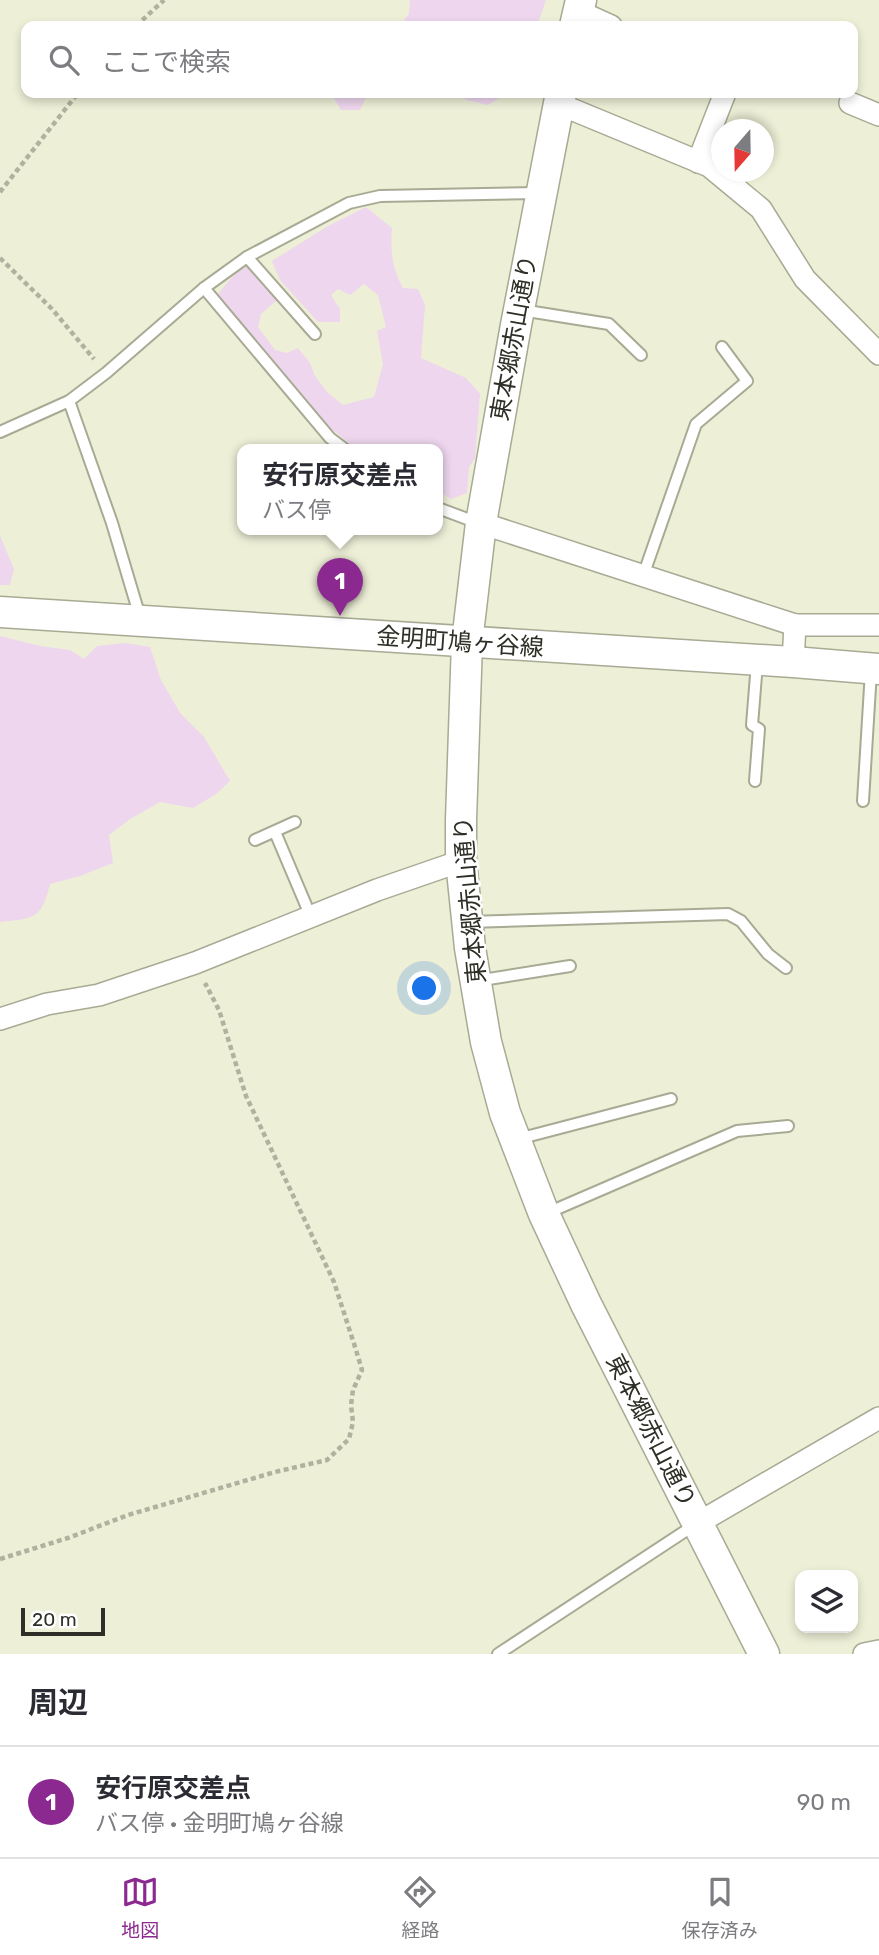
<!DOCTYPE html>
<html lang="ja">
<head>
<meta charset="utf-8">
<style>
	:root { --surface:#fff; --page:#f7f7f7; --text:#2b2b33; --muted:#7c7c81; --line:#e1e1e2; --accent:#8c2991 }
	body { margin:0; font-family:Rubik,"Noto Sans JP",sans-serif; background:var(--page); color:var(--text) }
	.controls { position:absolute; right:21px; bottom:21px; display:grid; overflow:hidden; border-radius:14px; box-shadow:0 4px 10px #0003 }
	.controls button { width:63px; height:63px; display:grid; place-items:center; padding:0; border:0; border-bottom:2px solid var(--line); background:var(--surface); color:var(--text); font:35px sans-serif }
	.compass { position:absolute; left:711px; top:119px; width:63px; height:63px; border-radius:50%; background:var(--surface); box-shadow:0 4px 10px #0003; rotate:200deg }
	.scale { position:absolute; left:21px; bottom:18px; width:84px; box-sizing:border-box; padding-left:7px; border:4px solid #2e2f26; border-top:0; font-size:19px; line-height:24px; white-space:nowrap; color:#2e2f26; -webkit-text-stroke:5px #fff; paint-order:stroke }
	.you { position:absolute; left:425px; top:989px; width:24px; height:24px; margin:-18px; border:5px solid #fff; border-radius:50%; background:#1a73e8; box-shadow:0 0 0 10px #1a73e833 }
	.badge { display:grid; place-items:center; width:46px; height:46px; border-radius:50%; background:var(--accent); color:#fff; font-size:23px; font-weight:700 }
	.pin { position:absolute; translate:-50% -58px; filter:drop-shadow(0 2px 4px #0008) }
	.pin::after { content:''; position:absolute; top:37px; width:24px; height:21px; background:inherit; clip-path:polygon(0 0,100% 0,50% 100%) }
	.popup { position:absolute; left:237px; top:444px; width:206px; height:91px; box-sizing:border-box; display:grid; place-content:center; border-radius:14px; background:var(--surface); filter:drop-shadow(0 2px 5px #0005); font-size:23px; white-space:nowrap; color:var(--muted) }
	.popup b { font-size:26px; color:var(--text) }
	.popup::after { content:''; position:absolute; left:50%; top:100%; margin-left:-14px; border:14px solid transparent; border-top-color:var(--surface) }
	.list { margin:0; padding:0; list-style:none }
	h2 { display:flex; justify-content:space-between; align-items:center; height:91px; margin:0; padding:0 28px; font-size:30px }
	h2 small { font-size:23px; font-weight:400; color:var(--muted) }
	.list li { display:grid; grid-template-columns:46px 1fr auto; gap:21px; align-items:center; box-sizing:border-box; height:112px; padding:0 28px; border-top:2px solid var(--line) }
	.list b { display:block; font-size:26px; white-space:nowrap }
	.list p { margin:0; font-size:23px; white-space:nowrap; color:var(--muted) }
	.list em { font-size:23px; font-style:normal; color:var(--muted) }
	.icon { flex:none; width:38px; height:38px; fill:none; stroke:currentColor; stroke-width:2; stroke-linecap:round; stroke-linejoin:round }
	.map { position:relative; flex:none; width:879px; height:1654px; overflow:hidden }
	.search { position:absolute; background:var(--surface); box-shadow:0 4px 10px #0003; left:21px; right:21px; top:21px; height:77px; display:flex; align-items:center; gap:18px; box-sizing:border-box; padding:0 24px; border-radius:14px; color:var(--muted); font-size:26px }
	.sheet { height:203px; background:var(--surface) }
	nav { display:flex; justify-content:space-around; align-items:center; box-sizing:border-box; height:98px; border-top:2px solid var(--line); background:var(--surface); font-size:19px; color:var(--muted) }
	nav a { display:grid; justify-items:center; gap:4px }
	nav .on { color:var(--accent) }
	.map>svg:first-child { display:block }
	.green { fill:#eed6ee }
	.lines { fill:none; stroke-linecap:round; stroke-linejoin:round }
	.lane-casing { stroke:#a8aa94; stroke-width:14 }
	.street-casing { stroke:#a8aa94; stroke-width:24 }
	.secondary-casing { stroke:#a8aa94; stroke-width:33 }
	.path { stroke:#b0b19e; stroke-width:4.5; stroke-dasharray:5 3.5; stroke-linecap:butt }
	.lane { stroke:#fff; stroke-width:10 }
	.street { stroke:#fff; stroke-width:21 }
	.secondary { stroke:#fff; stroke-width:30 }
	.labels { text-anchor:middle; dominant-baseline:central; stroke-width:5; stroke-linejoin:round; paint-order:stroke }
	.street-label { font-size:24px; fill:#2e2f26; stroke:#fff }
</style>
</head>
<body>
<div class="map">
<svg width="879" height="1654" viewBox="0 0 879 1654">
	<rect width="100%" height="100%" fill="#edefd7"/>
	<g class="green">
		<path d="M 410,0 L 546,0 L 537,26 L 399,26 L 409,14 Z"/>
		<path d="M 335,93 L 371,93 L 367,95 L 360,110 L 341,110 L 332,95 Z"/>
		<path d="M 456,93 L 507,93 L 488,105 L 467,100 Z"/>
		<path d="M 366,207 L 392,228 C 390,250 392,268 403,288 L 418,289 L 425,305 L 421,358 L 466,378 L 480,394 L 475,458 L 469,467 L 467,493 L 451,499 L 441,493 L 438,494 L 438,450 L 358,450 L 330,428 L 294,388 L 253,336 L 222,302 L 218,294 L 237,271 L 247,267 L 277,300 L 261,314 L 258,327 L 275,350 L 287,353 L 298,348 L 310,363 L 315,376 L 327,392 L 343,405 L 374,397 L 383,364 L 377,331 L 386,327 L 378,295 L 364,284 L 350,295 L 338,289 L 331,295 L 340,309 L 340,322 L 318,322 L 280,280 L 272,261 L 328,226 Z"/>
		<path d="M 0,536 L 14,569 L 10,585 L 0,585 Z"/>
		<path d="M 0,636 L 40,646 L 70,650 L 84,659 L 97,646 L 125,643 L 150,647 L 161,680 L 180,713 L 204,737 L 230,781 L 216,794 L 193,808 L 160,802 L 130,819 L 109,835 L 113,863 L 80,876 L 50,884 C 41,920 34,918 0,922 Z"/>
	</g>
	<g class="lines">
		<defs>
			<g id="lane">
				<path d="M 247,257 L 315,334"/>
				<path d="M 204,288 L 330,438 L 346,450"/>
				<path d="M 521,310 L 609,324 L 641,355"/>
				<path d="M 69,401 L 112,523 L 140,617"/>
				<path d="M 0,432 L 69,401 L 106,373 L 204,288 L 247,257 L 349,203 L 380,196 L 539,193"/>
				<path d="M 438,508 L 478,523"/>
				<path d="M 643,576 L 696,424 L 747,381 L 722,347"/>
				<path d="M 755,781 L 759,729 L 752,725 L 757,663"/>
				<path d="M 863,801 L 871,671"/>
				<path d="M 275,832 L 311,917"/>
				<path d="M 255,840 L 295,822"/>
				<path d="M 468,922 L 728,914 L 741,921 L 768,954 L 786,968"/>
				<path d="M 476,981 L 570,966"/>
				<path d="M 518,1139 L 671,1099"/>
				<path d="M 545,1214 L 737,1131 L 788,1126"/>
				<path d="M 498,1654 L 696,1524"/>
			</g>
			<g id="street">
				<path d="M 578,11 L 611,26"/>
				<path d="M 850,103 L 879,115"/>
				<path d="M 559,104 L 709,166 L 761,209 L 805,279 L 879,354"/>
				<path d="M 698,162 L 725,93"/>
				<path d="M 481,523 L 795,625"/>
				<path d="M 793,662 L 795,625 L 879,625"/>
				<path d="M 0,1019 L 47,1004 L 99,995 L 195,963 L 377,890 L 461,861"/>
				<path d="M 698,1523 L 879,1418"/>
				<path d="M 864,1654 L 879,1651"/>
			</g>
			<g id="secondary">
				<path d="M 575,26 L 581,0"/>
				<path d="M 561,93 L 516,325 L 481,523 L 467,642 L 461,820 L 461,861 L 470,948 L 486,1042 L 505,1113 L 544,1214 L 586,1304 L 764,1654"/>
				<path d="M 0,612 L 793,662 L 879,669"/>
			</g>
		</defs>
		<use href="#lane" class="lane-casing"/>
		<use href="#street" class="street-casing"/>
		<use href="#secondary" class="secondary-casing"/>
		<g class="path">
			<path d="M 136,26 L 164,0"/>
			<path d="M 0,192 L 78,93"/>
			<path d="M 0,258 L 52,309 L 94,359"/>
			<path d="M 0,1559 L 68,1538 L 128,1515 L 275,1472 L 327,1460 L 349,1439 L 353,1422 L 351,1405 L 353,1390 L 362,1370 L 356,1350 L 334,1282 L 246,1096 L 219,1010 L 205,983"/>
		</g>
		<use href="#lane" class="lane"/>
		<use href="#street" class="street"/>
		<use href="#secondary" class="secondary"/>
	</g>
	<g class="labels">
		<g class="street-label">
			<text transform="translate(514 338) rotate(-80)">東本郷赤山通り</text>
			<text transform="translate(460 642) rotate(4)">金明町鳩ヶ谷線</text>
			<text transform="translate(470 900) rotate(-95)">東本郷赤山通り</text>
			<text transform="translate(651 1431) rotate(63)">東本郷赤山通り</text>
		</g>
	</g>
</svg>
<div class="controls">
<button><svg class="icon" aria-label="layers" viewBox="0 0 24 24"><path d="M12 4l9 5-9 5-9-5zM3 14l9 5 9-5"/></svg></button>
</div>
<svg class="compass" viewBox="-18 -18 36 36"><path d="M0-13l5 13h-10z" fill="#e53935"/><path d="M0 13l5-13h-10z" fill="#7c7c81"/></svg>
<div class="scale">20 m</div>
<div class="you"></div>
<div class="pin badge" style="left:340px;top:616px">1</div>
<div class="popup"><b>安行原交差点</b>バス停</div>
<div class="search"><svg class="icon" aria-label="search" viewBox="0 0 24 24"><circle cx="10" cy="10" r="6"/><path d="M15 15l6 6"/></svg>ここで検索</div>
</div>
<section class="sheet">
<h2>周辺<small></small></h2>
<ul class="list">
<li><span class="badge">1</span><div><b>安行原交差点</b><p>バス停 · 金明町鳩ヶ谷線</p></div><em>90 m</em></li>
</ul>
</section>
<nav>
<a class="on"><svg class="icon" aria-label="map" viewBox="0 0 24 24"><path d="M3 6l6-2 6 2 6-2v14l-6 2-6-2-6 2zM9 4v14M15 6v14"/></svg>地図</a>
<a><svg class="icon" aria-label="directions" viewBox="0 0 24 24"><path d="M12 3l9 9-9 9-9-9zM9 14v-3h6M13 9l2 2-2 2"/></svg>経路</a>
<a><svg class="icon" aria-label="saved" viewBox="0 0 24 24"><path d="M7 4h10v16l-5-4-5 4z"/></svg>保存済み</a>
</nav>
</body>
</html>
